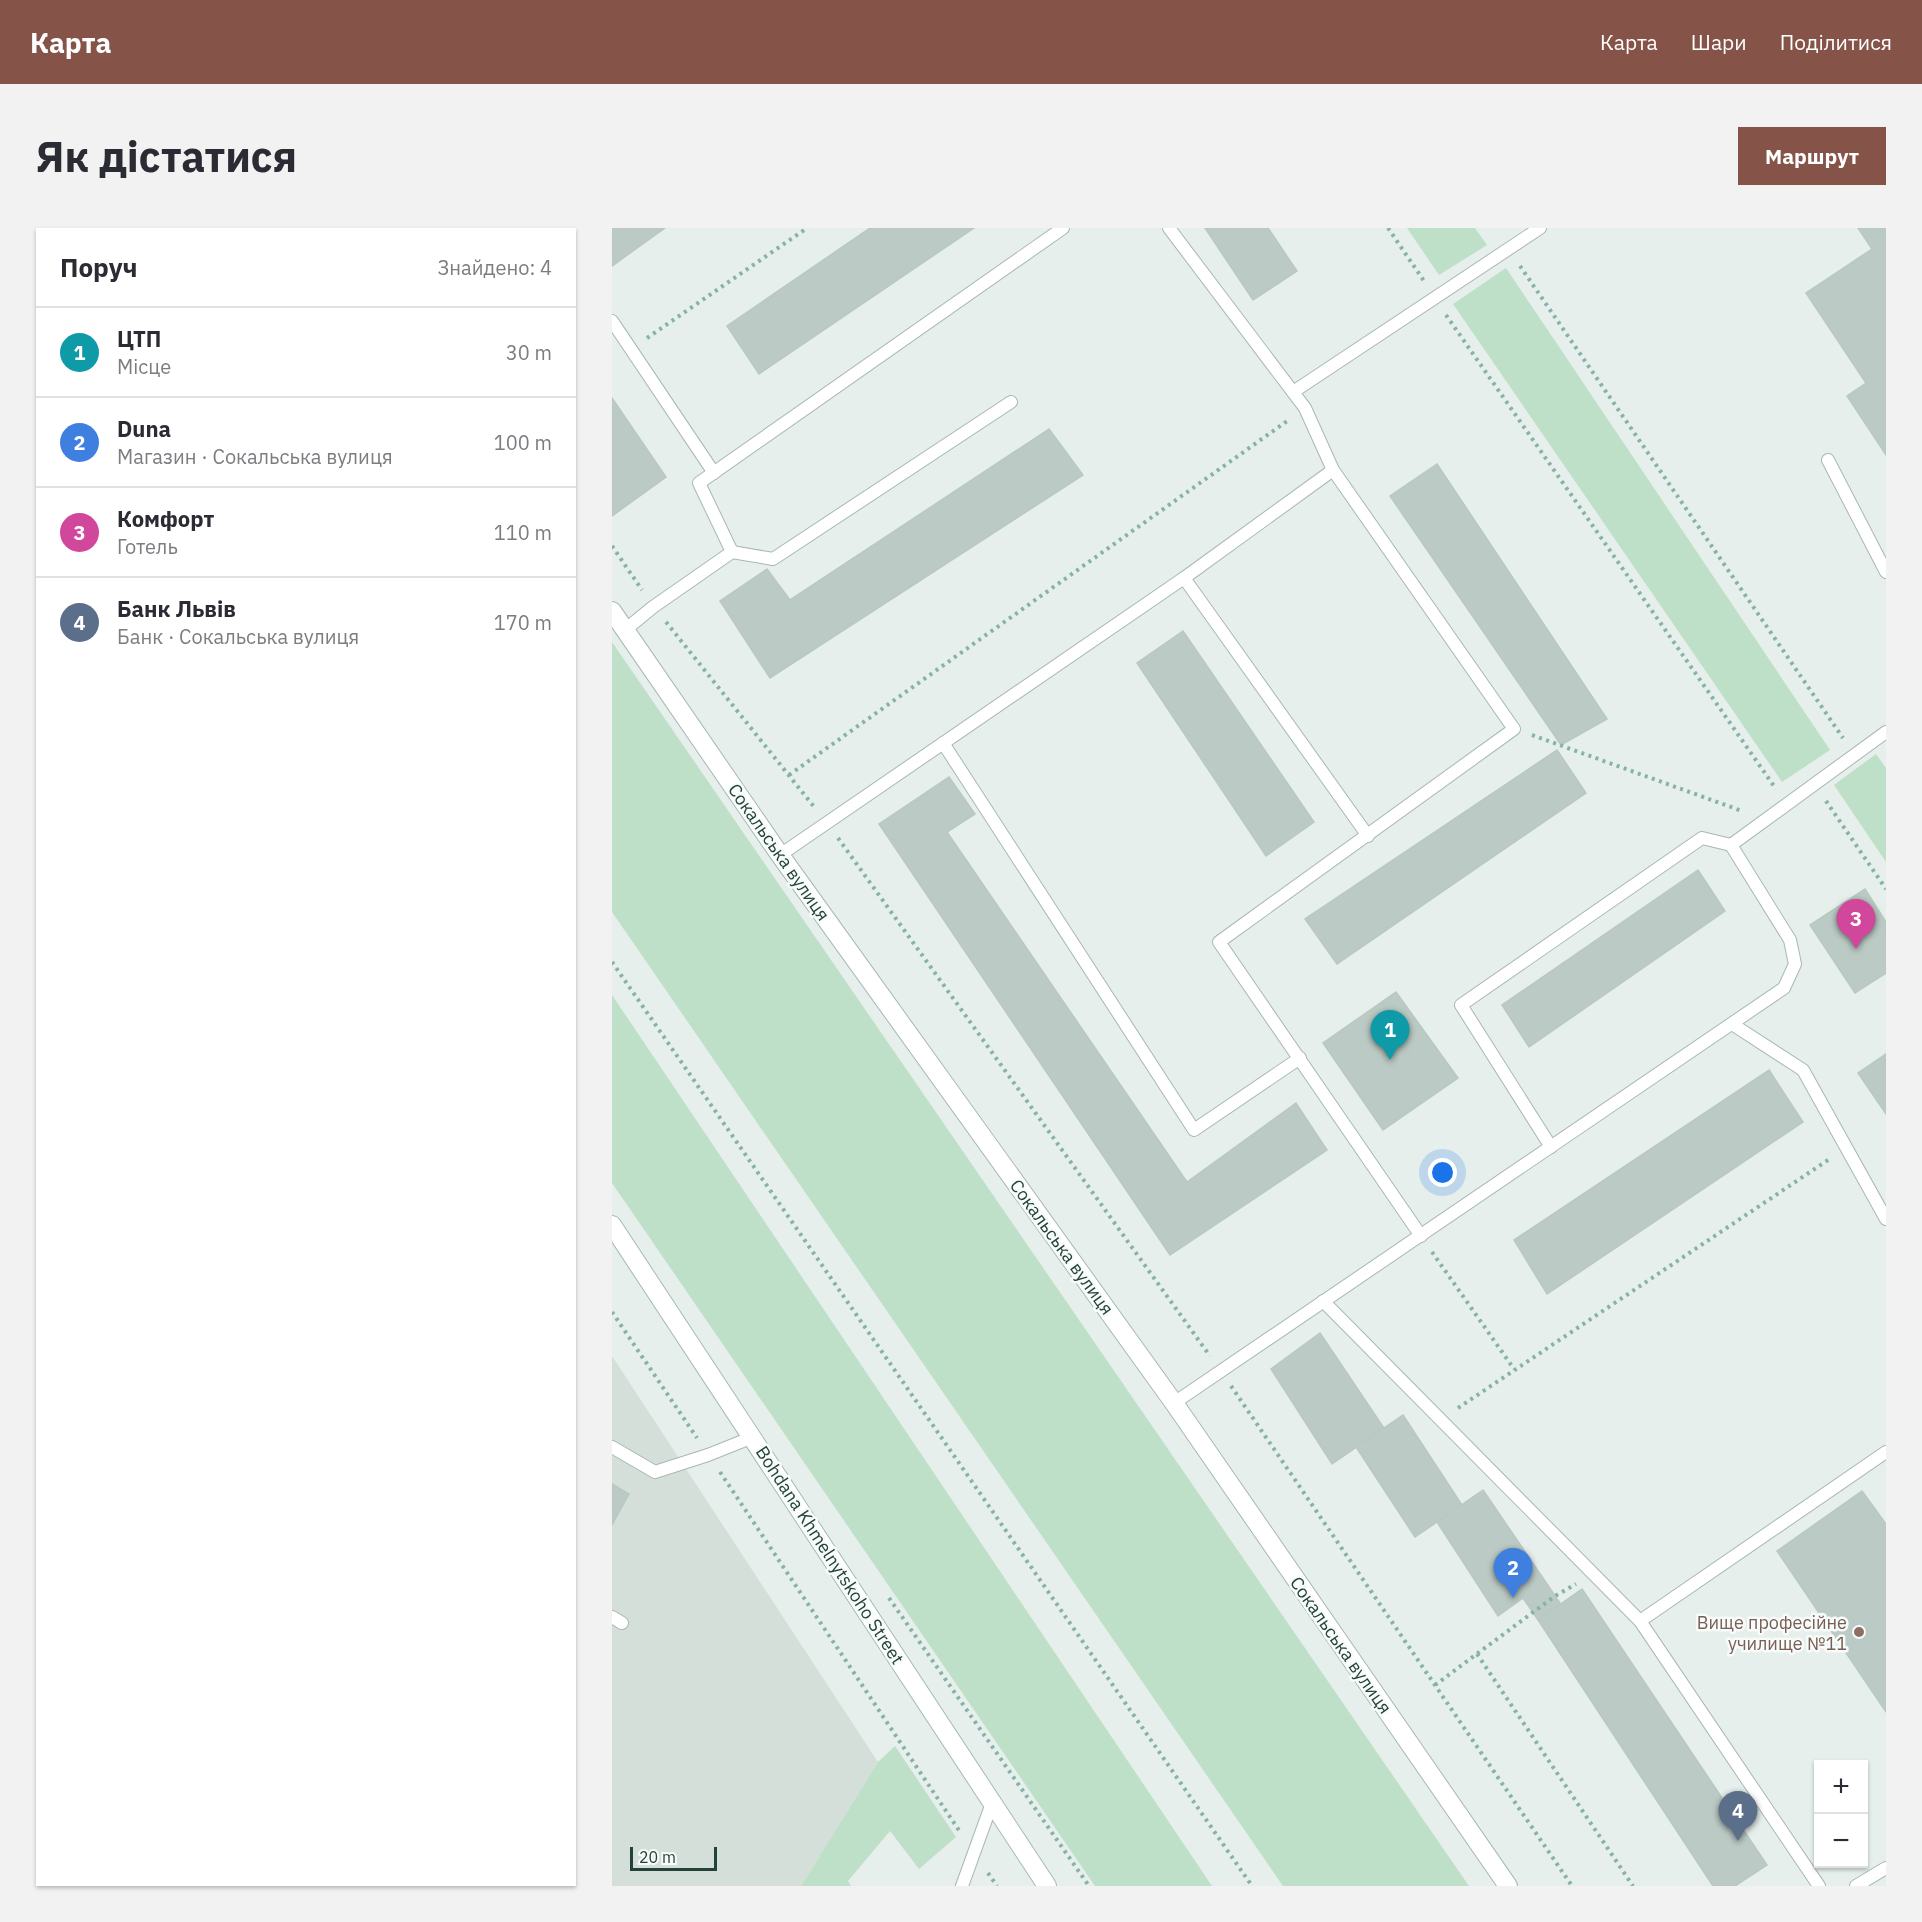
<!DOCTYPE html>
<html lang="uk">
<head>
<meta charset="utf-8">
<style>
	:root { --surface:#fff; --page:#f2f2f3; --text:#2b2b33; --muted:#7c7c81; --line:#e1e1e2; --accent:#855347 }
	body { margin:0; font-family:"IBM Plex Sans",sans-serif; background:var(--page); color:var(--text) }
	.controls { position:absolute; right:18px; bottom:18px; display:grid; overflow:hidden; border-radius:0px; box-shadow:0 2px 4px #0004 }
	.controls button { width:54px; height:54px; display:grid; place-items:center; padding:0; border:0; border-bottom:2px solid var(--line); background:var(--surface); color:var(--text); font:30px sans-serif }
	.scale { position:absolute; left:18px; bottom:15px; width:87px; box-sizing:border-box; padding-left:6px; border:3px solid #24423a; border-top:0; font-size:16px; line-height:21px; white-space:nowrap; color:#24423a; -webkit-text-stroke:4px #f7fbf9; paint-order:stroke }
	.you { position:absolute; left:831px; top:945px; width:21px; height:21px; margin:-15px; border:4px solid #fff; border-radius:50%; background:#1a73e8; box-shadow:0 0 0 9px #1a73e833 }
	.badge { display:grid; place-items:center; width:39px; height:39px; border-radius:50%; background:var(--accent); color:#fff; font-size:20px; font-weight:700 }
	.pin { position:absolute; translate:-50% -50px; filter:drop-shadow(0 2px 3px #0008) }
	.pin::after { content:''; position:absolute; top:32px; width:21px; height:18px; background:inherit; clip-path:polygon(0 0,100% 0,50% 100%) }
	.list { margin:0; padding:0; list-style:none }
	h2 { display:flex; justify-content:space-between; align-items:center; height:78px; margin:0; padding:0 24px; font-size:26px }
	h2 small { font-size:20px; font-weight:400; color:var(--muted) }
	.list li { display:grid; grid-template-columns:39px 1fr auto; gap:18px; align-items:center; box-sizing:border-box; height:90px; padding:0 24px; border-top:2px solid var(--line) }
	.list b { display:block; font-size:22px; white-space:nowrap }
	.list p { margin:0; font-size:20px; white-space:nowrap; color:var(--muted) }
	.list em { font-size:20px; font-style:normal; color:var(--muted) }
	.map { position:relative; flex:none; width:1274px; height:1658px; overflow:hidden; border-radius:0px }
	header { display:flex; align-items:center; gap:36px; box-sizing:border-box; height:84px; padding:0 30px; background:var(--accent); color:#fff }
	header strong { font-size:28px }
	nav { display:flex; gap:33px; margin-inline-start:auto; font-size:21px }
	.intro { display:flex; align-items:center; justify-content:space-between; box-sizing:border-box; height:144px; padding:0 36px }
	h1 { margin:0; font-size:42px }
	.button { padding:15px 27px; border-radius:0px; background:var(--accent); color:#fff; font-size:21px; font-weight:700 }
	main { display:flex; gap:36px; padding:0 36px }
	aside { flex:1; background:var(--surface); border-radius:0px; box-shadow:0 2px 4px #0004 }
	.map>svg:first-child { display:block }
	.built { fill:#d4dfda }
	.green { fill:#bfe0c8 }
	.building { fill:#bbcac4; stroke:#b8c9c2; stroke-width:1.5 }
	.lines { fill:none; stroke-linecap:round; stroke-linejoin:round }
	.lane-casing { stroke:#a8b8b2; stroke-width:14 }
	.street-casing { stroke:#a8b8b2; stroke-width:20 }
	.secondary-casing { stroke:#a4bbb3; stroke-width:20 }
	.path { stroke:#86b3a5; stroke-width:4; stroke-dasharray:3 4.5; stroke-linecap:butt }
	.lane { stroke:#fff; stroke-width:12 }
	.street { stroke:#fff; stroke-width:18 }
	.secondary { stroke:#fff; stroke-width:18 }
	.education-dot { fill:#8d6e63; stroke:#f7fbf9; stroke-width:2 }
	.labels { text-anchor:middle; dominant-baseline:central; stroke-width:5; stroke-linejoin:round; paint-order:stroke }
	.street-label { font-size:18px; fill:#24423a; stroke:#f7fbf9 }
	.education-label { font-size:18px; fill:#785e54; stroke:#f7fbf9; text-anchor:end }
</style>
</head>
<body>
<header>
<strong>Карта</strong>
<nav><a>Карта</a><a>Шари</a><a>Поділитися</a></nav>
</header>
<div class="intro"><h1>Як дістатися</h1><a class="button">Маршрут</a></div>
<main>
<aside>
<h2>Поруч<small>Знайдено: 4</small></h2>
<ul class="list">
<li><span class="badge" style="background:#0f9aa8">1</span><div><b>ЦТП</b><p>Місце</p></div><em>30 m</em></li>
<li><span class="badge" style="background:#3f7fe0">2</span><div><b>Duna</b><p>Магазин · Сокальська вулиця</p></div><em>100 m</em></li>
<li><span class="badge" style="background:#d1479c">3</span><div><b>Комфорт</b><p>Готель</p></div><em>110 m</em></li>
<li><span class="badge" style="background:#5c6f8a">4</span><div><b>Банк Львів</b><p>Банк · Сокальська вулиця</p></div><em>170 m</em></li>
</ul>
</aside>
<div class="map">
<svg width="1274" height="1658" viewBox="0 0 1274 1658">
	<rect width="100%" height="100%" fill="#e6efeb"/>
	<path class="built" d="M 0,1128 L 266,1534 L 189,1658 L 0,1658 Z"/>
	<g class="green">
		<path d="M 795,0 L 863,0 L 875,17 L 827,47 Z"/>
		<path d="M 894,40 L 1218,522 L 1170,554 L 841,76 Z"/>
		<path d="M 0,414 L 857,1658 L 671,1658 L 0,684 Z"/>
		<path d="M 1264,526 L 1274,540 L 1274,634 L 1222,557 Z"/>
		<path d="M 0,767 L 600,1658 L 483,1658 L 0,955 Z"/>
		<path d="M 283,1518 L 344,1609 L 307,1641 L 278,1603 L 236,1653 L 239,1658 L 189,1658 L 266,1534 Z"/>
	</g>
	<g class="building">
		<path d="M 0,0 L 53,0 L 0,38 Z"/>
		<path d="M 258,0 L 362,0 L 147,146 L 115,98 Z"/>
		<path d="M 593,0 L 656,0 L 685,43 L 641,72 Z"/>
		<path d="M 1246,0 L 1274,0 L 1274,227 L 1235,168 L 1254,155 L 1194,65 L 1260,21 Z"/>
		<path d="M 0,170 L 54,249 L 0,288 Z"/>
		<path d="M 437,201 L 471,247 L 158,450 L 108,373 L 155,341 L 178,372 Z"/>
		<path d="M 825,236 L 995,491 L 949,517 L 778,268 Z"/>
		<path d="M 571,403 L 702,594 L 654,628 L 525,435 Z"/>
		<path d="M 945,522 L 974,565 L 725,736 L 693,691 Z"/>
		<path d="M 337,549 L 363,586 L 335,604 L 575,954 L 684,875 L 715,922 L 558,1027 L 267,596 Z"/>
		<path d="M 1086,642 L 1113,683 L 917,819 L 890,777 Z"/>
		<path d="M 1253,661 L 1274,694 L 1274,745 L 1243,765 L 1198,697 Z"/>
		<path d="M 784,764 L 846,850 L 771,902 L 711,815 Z"/>
		<path d="M 1274,826 L 1274,886 L 1246,845 Z"/>
		<path d="M 1157,842 L 1191,894 L 935,1066 L 902,1012 Z"/>
		<path d="M 708,1105 L 772,1200 L 720,1236 L 659,1141 Z"/>
		<path d="M 791,1187 L 850,1277 L 803,1309 L 744,1219 Z"/>
		<path d="M 0,1256 L 17,1266 L 0,1297 Z"/>
		<path d="M 871,1262 L 948,1375 L 926,1392 L 911,1370 L 886,1388 L 825,1294 Z"/>
		<path d="M 1250,1263 L 1274,1296 L 1274,1484 L 1165,1323 Z"/>
		<path d="M 970,1361 L 1155,1637 L 1123,1658 L 1101,1658 L 926,1392 Z"/>
	</g>
	<g class="lines">
		<defs>
			<g id="lane">
				<path d="M 557,0 L 693,180 L 721,242 L 902,501 L 607,714 L 809,1008"/>
				<path d="M 0,93 L 102,245"/>
				<path d="M 681,164 L 928,0"/>
				<path d="M 1216,232 L 1274,344"/>
				<path d="M 120,324 L 161,331 L 399,174"/>
				<path d="M 572,350 L 756,608"/>
				<path d="M 13,402 L 41,379 L 120,324 L 87,255 L 451,0"/>
				<path d="M 331,515 L 582,902 L 688,830"/>
				<path d="M 168,627 L 572,350 L 721,242"/>
				<path d="M 1120,796 L 1191,842 L 1274,991"/>
				<path d="M 939,919 L 849,777 L 1090,610 L 1119,617"/>
				<path d="M 711,1073 L 1028,1393"/>
				<path d="M 562,1175 L 1172,760 L 1183,736 L 1178,712 L 1119,617 L 1274,504"/>
				<path d="M 0,1219 L 43,1244 L 96,1227 L 141,1209"/>
				<path d="M 0,1389 L 10,1395"/>
				<path d="M 350,1658 L 380,1575"/>
				<path d="M 1207,1658 L 1028,1393 L 1274,1224"/>
				<path d="M 1244,1658 L 1274,1640"/>
			</g>
			<path id="street" d="M 0,383 L 168,627 L 562,1175 L 896,1658"/>
			<path id="secondary" d="M 0,997 L 435,1658"/>
		</defs>
		<use href="#lane" class="lane-casing"/>
		<use href="#street" class="street-casing"/>
		<use href="#secondary" class="secondary-casing"/>
		<g class="path">
			<path d="M 776,0 L 812,53"/>
			<path d="M 908,38 L 1231,510"/>
			<path d="M 834,87 L 1164,561"/>
			<path d="M 35,110 L 195,0"/>
			<path d="M 0,318 L 30,362"/>
			<path d="M 54,394 L 203,580"/>
			<path d="M 920,507 L 1130,583"/>
			<path d="M 177,547 L 678,191"/>
			<path d="M 1214,573 L 1274,661"/>
			<path d="M 226,610 L 598,1128"/>
			<path d="M 0,734 L 640,1658"/>
			<path d="M 820,1024 L 902,1141"/>
			<path d="M 0,1084 L 85,1210"/>
			<path d="M 619,1158 L 960,1658"/>
			<path d="M 846,1180 L 1219,930"/>
			<path d="M 108,1244 L 348,1604"/>
			<path d="M 277,1370 L 477,1658"/>
			<path d="M 865,1426 L 1021,1658"/>
			<path d="M 823,1457 L 943,1368 L 964,1356"/>
			<path d="M 376,1645 L 385,1658"/>
		</g>
		<use href="#lane" class="lane"/>
		<use href="#street" class="street"/>
		<use href="#secondary" class="secondary"/>
	</g>
	<circle class="education-dot" cx="1247" cy="1404" r="6"/>
	<g class="labels">
		<g class="street-label">
			<text transform="translate(167 624) rotate(55)">Сокальська вулиця</text>
			<text transform="translate(450 1019) rotate(54)">Сокальська вулиця</text>
			<text transform="translate(218 1327) rotate(57)">Bohdana Khmelnytskoho Street</text>
			<text transform="translate(729 1417) rotate(55)">Сокальська вулиця</text>
		</g>
		<g class="education-label">
			<text x="1235" y="1394">Вище професійне<tspan x="1235" dy="21">училище №11</tspan></text>
		</g>
	</g>
</svg>
<div class="controls">
<button>+</button>
<button>−</button>
</div>
<div class="scale">20 m</div>
<div class="you"></div>
<div class="pin badge" style="left:778px;top:832px;background:#0f9aa8">1</div>
<div class="pin badge" style="left:901px;top:1370px;background:#3f7fe0">2</div>
<div class="pin badge" style="left:1244px;top:721px;background:#d1479c">3</div>
<div class="pin badge" style="left:1126px;top:1613px;background:#5c6f8a">4</div>
</div>
</main>
</body>
</html>
